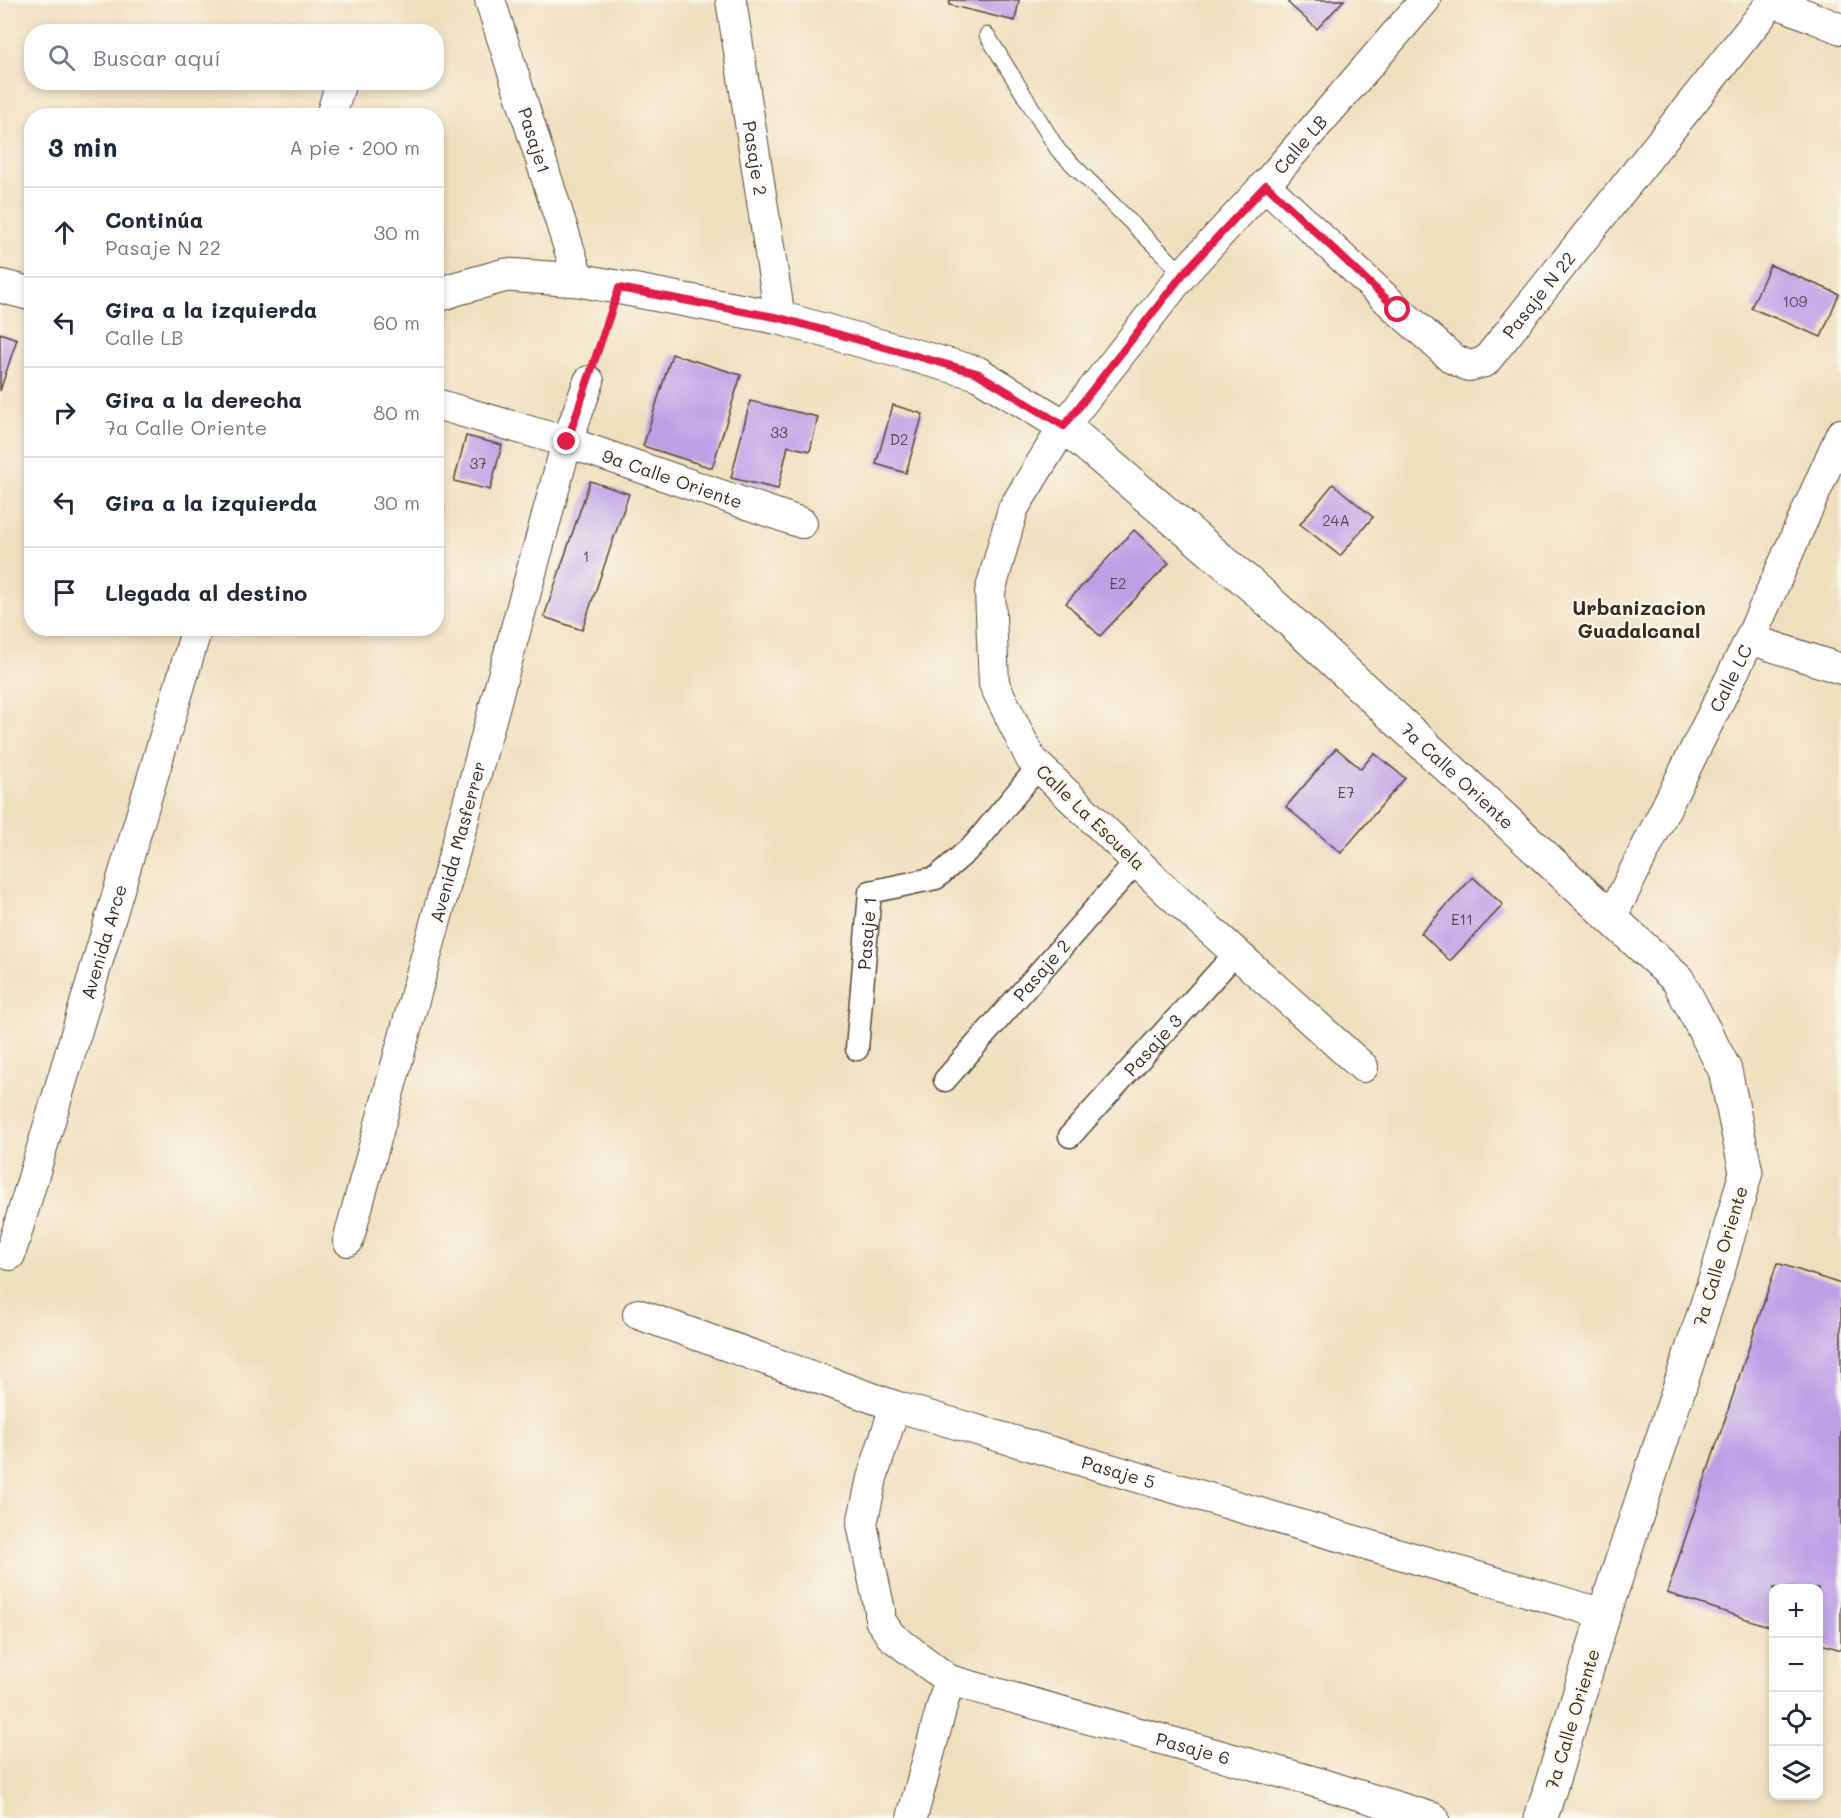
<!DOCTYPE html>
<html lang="es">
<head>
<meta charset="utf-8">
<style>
	:root { --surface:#fff; --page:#f6f6f7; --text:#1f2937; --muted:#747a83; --line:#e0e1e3 }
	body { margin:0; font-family:Mali,sans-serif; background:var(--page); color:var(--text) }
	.controls { position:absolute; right:18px; bottom:18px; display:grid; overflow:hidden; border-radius:12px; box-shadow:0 3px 9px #0003 }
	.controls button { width:54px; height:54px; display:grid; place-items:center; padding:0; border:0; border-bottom:2px solid var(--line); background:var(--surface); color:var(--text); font:30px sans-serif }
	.stop { position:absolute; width:18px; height:18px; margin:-14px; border:4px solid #e11d48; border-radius:50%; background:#fff }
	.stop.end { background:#e11d48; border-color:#fff; box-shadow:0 2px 6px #0008 }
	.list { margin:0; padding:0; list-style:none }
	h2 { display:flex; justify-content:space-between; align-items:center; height:78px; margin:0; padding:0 24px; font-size:26px }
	h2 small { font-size:20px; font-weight:400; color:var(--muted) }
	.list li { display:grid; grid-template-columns:39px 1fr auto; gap:18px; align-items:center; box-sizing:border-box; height:90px; padding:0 24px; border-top:2px solid var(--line) }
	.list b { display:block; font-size:22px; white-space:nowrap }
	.list p { margin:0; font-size:20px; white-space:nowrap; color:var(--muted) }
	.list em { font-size:20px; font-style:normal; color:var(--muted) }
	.icon { flex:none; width:33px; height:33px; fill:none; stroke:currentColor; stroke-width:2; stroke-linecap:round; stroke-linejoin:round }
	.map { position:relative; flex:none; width:1841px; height:1818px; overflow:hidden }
	.search { position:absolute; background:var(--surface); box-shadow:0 3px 9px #0003; left:24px; top:24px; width:420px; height:66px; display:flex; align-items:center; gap:15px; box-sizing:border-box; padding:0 21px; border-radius:24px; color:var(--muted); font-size:22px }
	.panel { position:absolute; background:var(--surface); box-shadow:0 3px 9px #0003; left:24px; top:108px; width:420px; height:528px; border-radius:24px }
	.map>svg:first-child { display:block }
	.building { fill:#bca0e6 }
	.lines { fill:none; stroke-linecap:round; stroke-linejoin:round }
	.service-casing { stroke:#564536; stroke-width:17 }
	.pedestrian-casing { stroke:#564536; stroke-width:25 }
	.minor-casing { stroke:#564536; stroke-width:32 }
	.tertiary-casing { stroke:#564536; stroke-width:35 }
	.path { stroke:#564536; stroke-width:4; stroke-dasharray:1.5 4.5; stroke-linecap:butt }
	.service { stroke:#fff; stroke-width:15 }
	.pedestrian { stroke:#fff; stroke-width:22 }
	.minor { stroke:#fff; stroke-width:30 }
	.tertiary { stroke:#fff; stroke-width:33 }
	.route { stroke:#e11d48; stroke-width:8 }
	.labels { text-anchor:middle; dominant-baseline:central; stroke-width:4.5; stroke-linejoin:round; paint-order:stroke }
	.number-label { font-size:15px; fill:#5b4850 }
	.street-label { font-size:18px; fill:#3b2a1e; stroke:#fbf7ec }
	.neighbourhood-label { font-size:20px; font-weight:bold; fill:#3b2a1e; stroke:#fbf7ec }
</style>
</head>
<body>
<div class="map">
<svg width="1841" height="1818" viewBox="0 0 1841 1818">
	<rect width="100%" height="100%" fill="#fbf7ec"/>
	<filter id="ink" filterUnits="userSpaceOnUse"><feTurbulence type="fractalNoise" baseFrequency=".0167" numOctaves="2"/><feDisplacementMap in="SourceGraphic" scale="12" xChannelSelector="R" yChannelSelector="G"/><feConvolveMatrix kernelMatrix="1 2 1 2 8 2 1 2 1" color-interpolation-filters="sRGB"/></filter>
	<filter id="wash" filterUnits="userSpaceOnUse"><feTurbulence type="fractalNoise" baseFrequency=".008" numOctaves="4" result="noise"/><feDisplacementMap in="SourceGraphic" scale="24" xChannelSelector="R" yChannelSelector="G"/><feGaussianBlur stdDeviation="1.35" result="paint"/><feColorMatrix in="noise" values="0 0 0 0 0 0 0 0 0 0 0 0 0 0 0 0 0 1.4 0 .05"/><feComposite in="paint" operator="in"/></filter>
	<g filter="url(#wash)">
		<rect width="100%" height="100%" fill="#f0dfbe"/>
		<g id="blocks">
			<g class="building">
				<path d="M 950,0 L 1019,0 L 1015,21 L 949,5 Z"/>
				<path d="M 1290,0 L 1344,0 L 1317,29 L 1288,3 Z"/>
				<path d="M 1770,265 L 1839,294 L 1821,337 L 1751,308 Z"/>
				<path d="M 0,333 L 17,339 L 0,391 Z"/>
				<path d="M 672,354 L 741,375 L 712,468 L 643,446 Z"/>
				<path d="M 750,401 L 818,417 L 810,451 L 788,446 L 778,489 L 731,478 Z"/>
				<path d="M 893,405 L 923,414 L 906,473 L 876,464 Z"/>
				<path d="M 466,436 L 502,445 L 490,490 L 454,481 Z"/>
				<path d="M 590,481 L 629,494 L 582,630 L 544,617 Z"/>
				<path d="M 1333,484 L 1373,517 L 1340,556 L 1300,524 Z"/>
				<path d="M 1134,530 L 1169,563 L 1100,636 L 1066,603 Z"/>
				<path d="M 1336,748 L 1361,769 L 1374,753 L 1405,778 L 1341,853 L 1286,807 Z"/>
				<path d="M 1473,877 L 1503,905 L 1450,961 L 1421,933 Z"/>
				<path d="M 1777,1263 L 1841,1284 L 1841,1650 L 1818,1643 L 1818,1588 L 1774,1588 L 1774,1628 L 1667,1593 Z"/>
			</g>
		</g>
	</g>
	<g filter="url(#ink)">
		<use href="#blocks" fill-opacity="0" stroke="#564536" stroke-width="1.5"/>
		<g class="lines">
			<defs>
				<path id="service" d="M 987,35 L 1058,150 L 1183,274"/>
				<g id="pedestrian">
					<path id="s1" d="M 857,1049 L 870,892 L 936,878 L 974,845 L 1038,767"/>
					<path id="s2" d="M 945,1080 L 1137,861"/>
					<path id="s3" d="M 1070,1136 L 1236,953"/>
				</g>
				<g id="minor">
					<path id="s4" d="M 490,0 L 579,280"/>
					<path id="s5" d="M 731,0 L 780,318"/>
					<path d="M 1770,0 L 1841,29"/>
					<path d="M 331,116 L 341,82"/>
					<path id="s6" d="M 1265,185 L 1398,310 L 1453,359 L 1469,366 L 1485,362 L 1773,1"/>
					<path id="s7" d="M 436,404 L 567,442 L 802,523"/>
					<path d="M 1750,639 L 1841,669"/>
					<path id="s8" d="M 1611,918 L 1750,639 L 1841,434"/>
					<path id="s9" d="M 1363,1067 L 1168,892 L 1031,759 L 994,684 L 990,592 L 1013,509 L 1064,426 L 1183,274 L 1265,185 L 1425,0"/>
					<path id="s10" d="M 348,1241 L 567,442 L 589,381"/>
					<path id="s11" d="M 10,1255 L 197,628"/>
					<path id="s12" d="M 638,1314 L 895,1406 L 1604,1614"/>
					<path id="s13" d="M 895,1406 L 872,1478 L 862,1524 L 880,1611 L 880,1620 L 891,1636 L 949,1680 L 1319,1783 L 1434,1818"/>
					<path d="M 912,1818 L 949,1680"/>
				</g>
				<g id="tertiary">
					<path d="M 0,286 L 32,294"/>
					<path id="s14" d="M 436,296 L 455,289 L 506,275 L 579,280 L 780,318 L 977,373 L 1064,426 L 1258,591 L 1678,980 L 1725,1070 L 1746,1172 L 1719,1268 L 1604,1614 L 1541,1818"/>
				</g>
			</defs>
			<use href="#service" class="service-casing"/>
			<use href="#pedestrian" class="pedestrian-casing"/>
			<use href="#minor" class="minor-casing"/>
			<use href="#tertiary" class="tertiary-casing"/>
			<path class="path" d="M 599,350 L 607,323"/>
			<use href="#service" class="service"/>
			<use href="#pedestrian" class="pedestrian"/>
			<use href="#minor" class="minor"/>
			<use href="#tertiary" class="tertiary"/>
		</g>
	</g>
	<g class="lines" filter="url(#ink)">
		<path class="route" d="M 567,442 L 619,288 L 780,318 L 977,373 L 1064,426 L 1183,274 L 1266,185 L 1398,310"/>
	</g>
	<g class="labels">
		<g class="number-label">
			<text x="1795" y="301">109</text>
			<text x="779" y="432">33</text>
			<text x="899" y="439">D2</text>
			<text x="478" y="463">37</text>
			<text x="1336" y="520">24A</text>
			<text x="586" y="556">1</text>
			<text x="1118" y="583">E2</text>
			<text x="1346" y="792">E7</text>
			<text x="1462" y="919">E11</text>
		</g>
		<g class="street-label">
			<text stroke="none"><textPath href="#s4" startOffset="147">Pasaje1</textPath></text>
			<text stroke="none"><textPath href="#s9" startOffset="1180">Calle LB</textPath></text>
			<text stroke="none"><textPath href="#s5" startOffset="160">Pasaje 2</textPath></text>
			<text stroke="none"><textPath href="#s6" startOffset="376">Pasaje N 22</textPath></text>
			<text stroke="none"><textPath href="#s7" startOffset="248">9a Calle Oriente</textPath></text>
			<text stroke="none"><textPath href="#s8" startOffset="268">Calle LC</textPath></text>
			<text stroke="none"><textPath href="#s14" startOffset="1184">7a Calle Oriente</textPath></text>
			<text transform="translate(1091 817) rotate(44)">Calle La Escuela</text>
			<text stroke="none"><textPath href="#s10" startOffset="414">Avenida Masferrer</textPath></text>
			<text stroke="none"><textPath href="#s1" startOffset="116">Pasaje 1</textPath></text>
			<text stroke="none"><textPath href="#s11" startOffset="327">Avenida Arce</textPath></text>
			<text stroke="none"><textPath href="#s2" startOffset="146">Pasaje 2</textPath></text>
			<text stroke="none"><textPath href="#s3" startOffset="123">Pasaje 3</textPath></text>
			<text transform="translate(1720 1256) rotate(-73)">7a Calle Oriente</text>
			<text stroke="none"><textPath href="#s12" startOffset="506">Pasaje 5</textPath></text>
			<text transform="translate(1572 1719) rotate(-73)">7a Calle Oriente</text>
			<text stroke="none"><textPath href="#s13" startOffset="566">Pasaje 6</textPath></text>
		</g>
		<g class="neighbourhood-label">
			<text x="1639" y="607">Urbanizacion<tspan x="1639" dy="23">Guadalcanal</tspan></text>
		</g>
	</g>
</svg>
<div class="controls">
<button>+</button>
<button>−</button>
<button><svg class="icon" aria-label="locate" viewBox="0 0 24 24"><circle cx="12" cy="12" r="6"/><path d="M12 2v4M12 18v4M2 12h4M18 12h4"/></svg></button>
<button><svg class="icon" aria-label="layers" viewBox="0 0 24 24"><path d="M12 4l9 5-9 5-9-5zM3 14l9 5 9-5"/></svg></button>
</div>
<div class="stop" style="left:1398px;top:310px"></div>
<div class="stop end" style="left:567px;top:442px"></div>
<div class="search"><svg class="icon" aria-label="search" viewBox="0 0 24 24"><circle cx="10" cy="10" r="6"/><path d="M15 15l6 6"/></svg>Buscar aquí</div>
<section class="panel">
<h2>3 min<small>A pie · 200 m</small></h2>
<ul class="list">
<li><svg class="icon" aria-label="ahead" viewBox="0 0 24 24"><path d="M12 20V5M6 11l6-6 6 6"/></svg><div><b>Continúa</b><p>Pasaje N 22</p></div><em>30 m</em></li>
<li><svg class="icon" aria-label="left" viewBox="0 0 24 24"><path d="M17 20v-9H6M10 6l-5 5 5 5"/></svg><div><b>Gira a la izquierda</b><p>Calle LB</p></div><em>60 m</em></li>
<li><svg class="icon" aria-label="right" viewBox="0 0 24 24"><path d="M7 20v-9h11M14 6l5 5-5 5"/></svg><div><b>Gira a la derecha</b><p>7a Calle Oriente</p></div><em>80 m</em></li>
<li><svg class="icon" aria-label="left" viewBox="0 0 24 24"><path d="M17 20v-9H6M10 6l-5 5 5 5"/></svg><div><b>Gira a la izquierda</b></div><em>30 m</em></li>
<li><svg class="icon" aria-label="arrive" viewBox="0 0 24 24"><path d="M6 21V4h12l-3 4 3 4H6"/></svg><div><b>Llegada al destino</b></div></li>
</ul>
</section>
</div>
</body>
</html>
